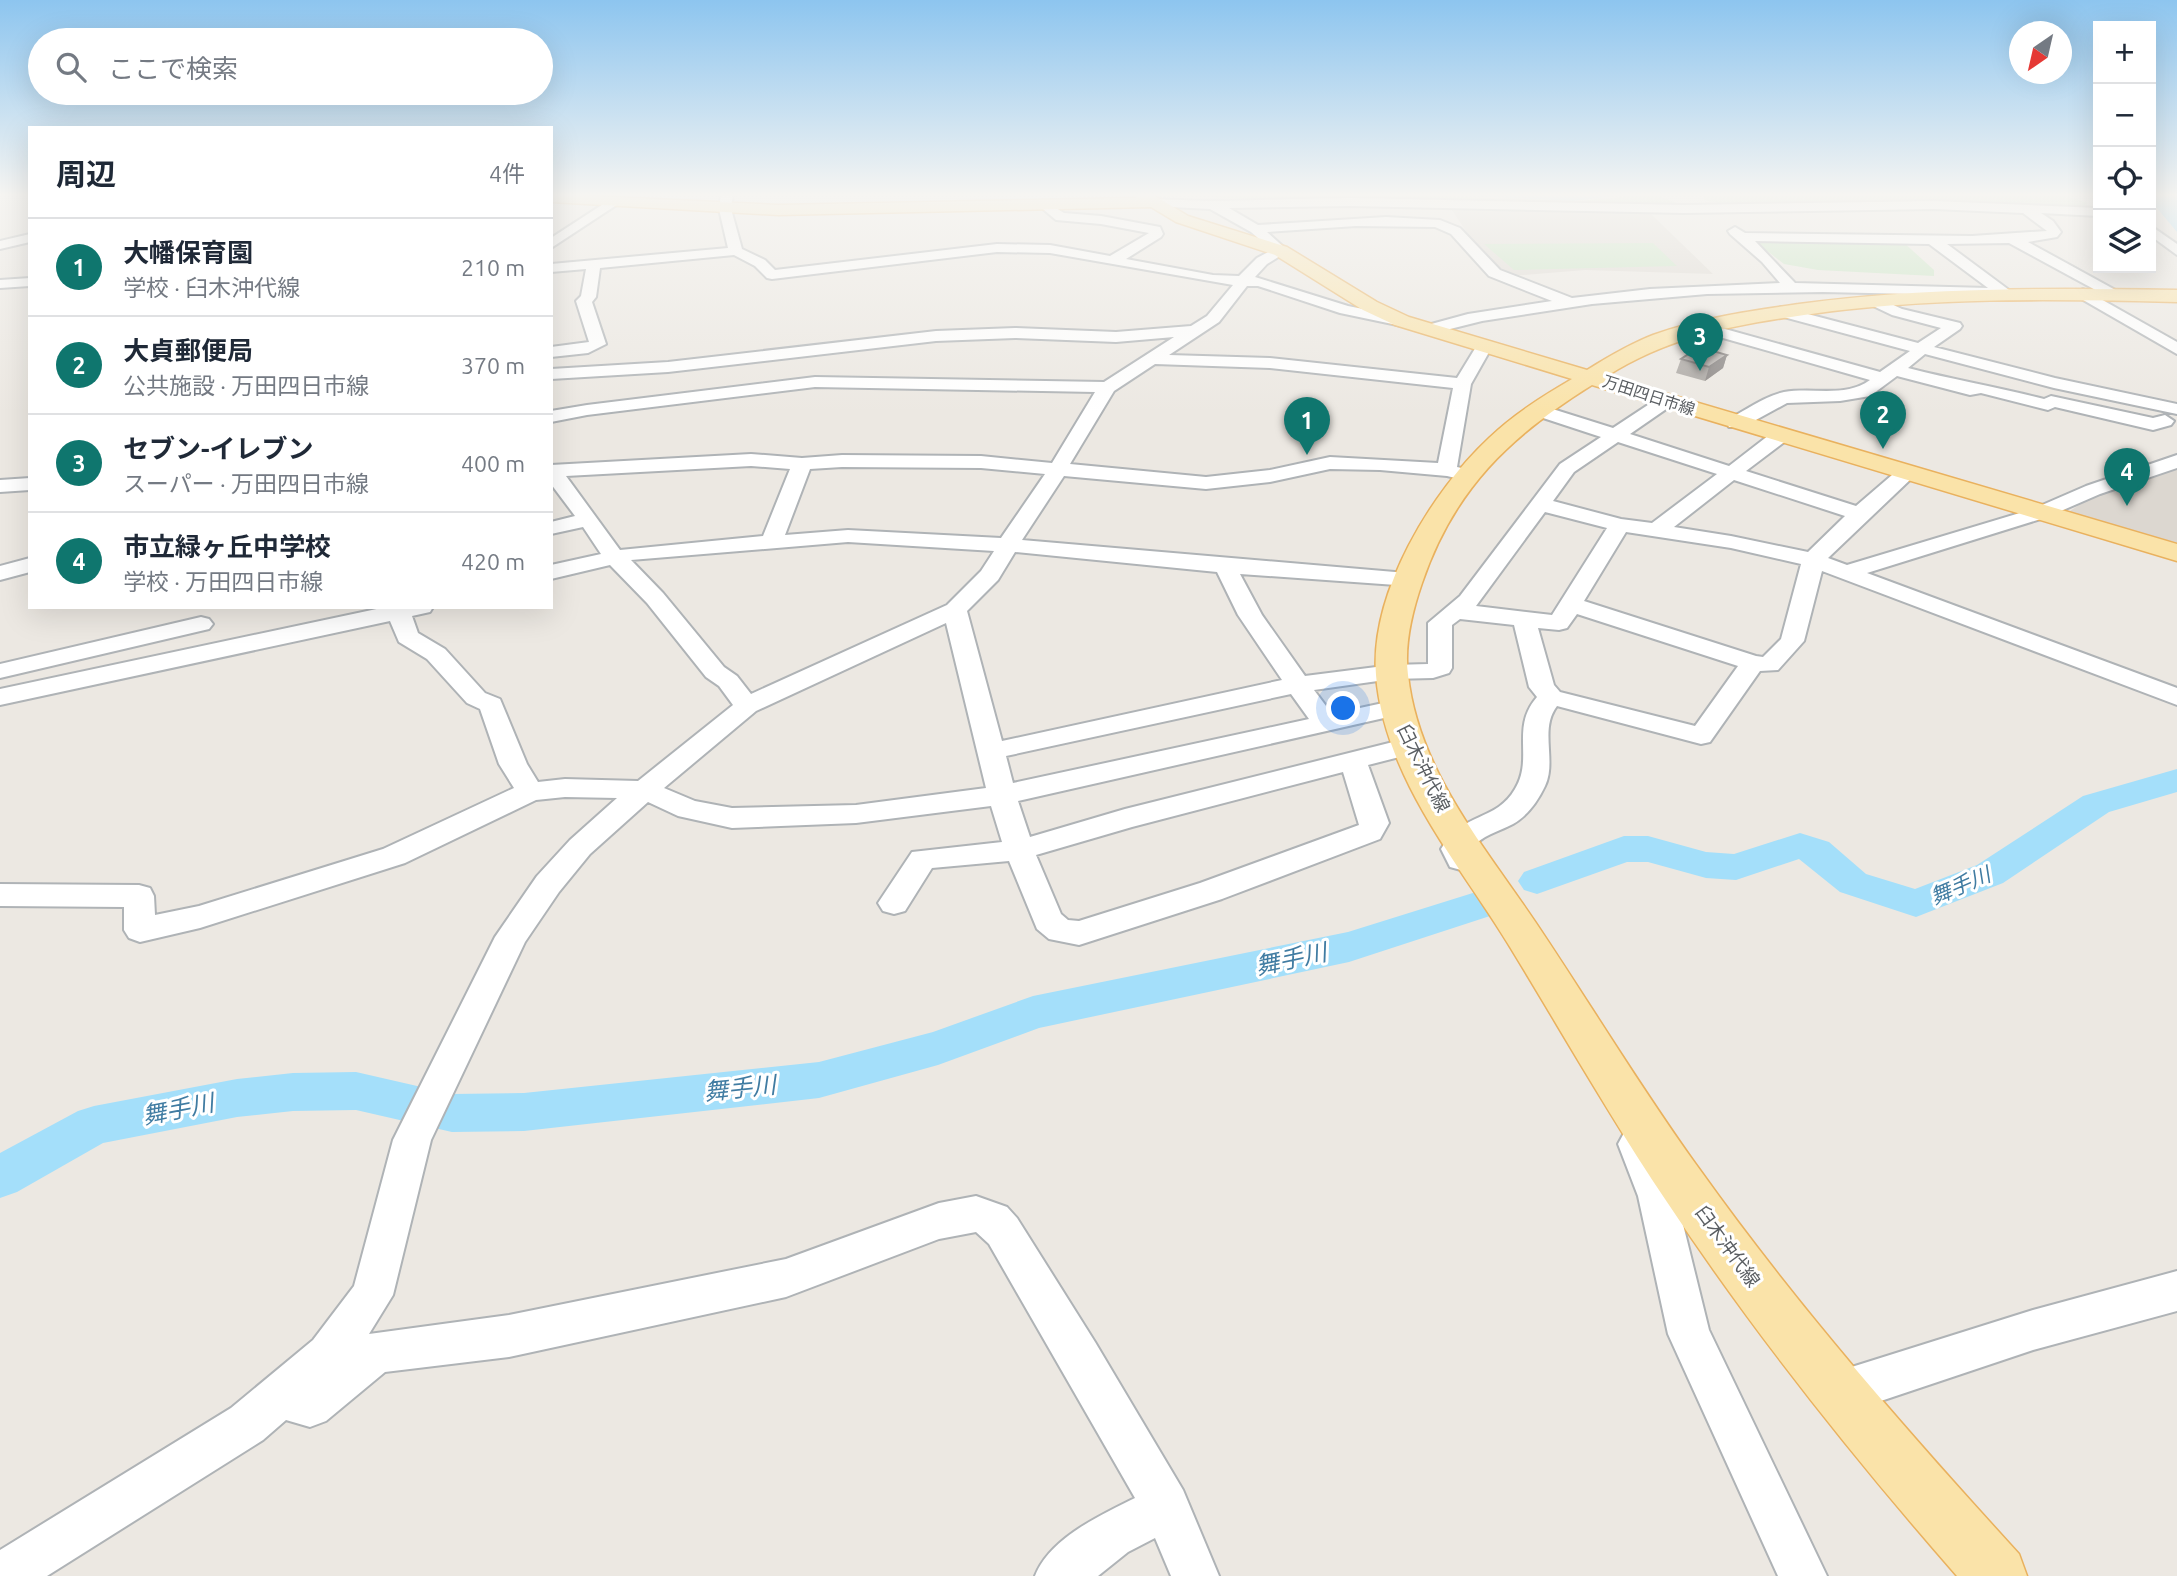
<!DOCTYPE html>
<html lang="ja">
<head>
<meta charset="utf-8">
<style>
	:root { --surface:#fff; --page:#f2f2f3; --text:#1f2937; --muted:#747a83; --line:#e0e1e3; --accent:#0f766e }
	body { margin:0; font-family:Ubuntu,"Noto Sans JP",sans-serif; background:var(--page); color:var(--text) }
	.controls { position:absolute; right:21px; top:21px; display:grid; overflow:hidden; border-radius:0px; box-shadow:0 7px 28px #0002 }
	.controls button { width:63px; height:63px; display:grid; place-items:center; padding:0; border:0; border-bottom:2px solid var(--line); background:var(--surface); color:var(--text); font:35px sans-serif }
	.compass { position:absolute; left:2009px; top:21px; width:63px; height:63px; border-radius:50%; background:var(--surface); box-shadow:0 7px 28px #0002; rotate:214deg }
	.you { position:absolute; left:1344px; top:709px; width:24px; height:24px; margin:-18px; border:5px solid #fff; border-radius:50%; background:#1a73e8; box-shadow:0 0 0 10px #1a73e833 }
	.badge { display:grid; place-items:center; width:46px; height:46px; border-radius:50%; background:var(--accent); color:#fff; font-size:23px; font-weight:700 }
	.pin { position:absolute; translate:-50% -58px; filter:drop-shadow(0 2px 4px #0008) }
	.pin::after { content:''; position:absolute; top:37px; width:24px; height:21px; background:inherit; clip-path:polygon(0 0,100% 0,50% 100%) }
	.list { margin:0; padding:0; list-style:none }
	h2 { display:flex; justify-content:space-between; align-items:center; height:91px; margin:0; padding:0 28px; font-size:30px }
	h2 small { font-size:23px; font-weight:400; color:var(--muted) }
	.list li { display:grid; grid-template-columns:46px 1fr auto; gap:21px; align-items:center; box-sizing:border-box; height:98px; padding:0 28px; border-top:2px solid var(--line) }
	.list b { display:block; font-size:26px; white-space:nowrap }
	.list p { margin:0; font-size:23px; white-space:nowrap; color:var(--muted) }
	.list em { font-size:23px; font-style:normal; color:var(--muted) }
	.icon { flex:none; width:38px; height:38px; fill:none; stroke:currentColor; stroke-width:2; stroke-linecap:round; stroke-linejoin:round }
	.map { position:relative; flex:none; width:2177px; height:1576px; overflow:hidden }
	.search { position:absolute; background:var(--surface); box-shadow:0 7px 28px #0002; left:28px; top:28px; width:525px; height:77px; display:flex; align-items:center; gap:18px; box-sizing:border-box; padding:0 24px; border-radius:38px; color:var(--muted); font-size:26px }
	.panel { position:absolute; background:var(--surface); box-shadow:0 7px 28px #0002; left:28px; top:126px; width:525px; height:483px; border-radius:0px }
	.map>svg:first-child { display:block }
	.education { fill:#dcd7d0 }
	.green { fill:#c4e3bf }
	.water { fill:#a4dffa }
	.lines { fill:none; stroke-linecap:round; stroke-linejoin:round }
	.river { fill:#a4dffa; fill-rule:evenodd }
	.minor-casing { stroke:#afb3b6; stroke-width:4 }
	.major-casing { stroke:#e9b15e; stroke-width:3 }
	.minor { fill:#fff; fill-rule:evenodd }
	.major { fill:#fae3a9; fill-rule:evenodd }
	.wall { fill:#aca8a4 }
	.shaded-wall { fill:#8c8886 }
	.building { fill:#c8c3bf; stroke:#8c8886; stroke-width:2 }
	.labels { text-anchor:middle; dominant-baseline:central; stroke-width:6; stroke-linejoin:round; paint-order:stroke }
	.far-street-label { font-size:16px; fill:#5a5e62; stroke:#fff }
	.street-label { font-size:19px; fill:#5a5e62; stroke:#fff }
	.water-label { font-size:21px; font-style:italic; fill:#407ca2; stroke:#fff }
	.near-water-label { font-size:24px; font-style:italic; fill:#407ca2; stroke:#fff }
</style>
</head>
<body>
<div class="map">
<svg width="2177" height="1576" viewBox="0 0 2177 1576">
	<rect width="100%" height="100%" fill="#ece8e2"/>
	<g class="education">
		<path d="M 1452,210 L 1650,213 L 1713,274 L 1585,270 L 1510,276 L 1485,260 Z"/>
		<path d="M 2177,466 L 2177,547 L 2064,515 L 2091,497 Z"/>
	</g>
	<g class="green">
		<path d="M 1213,194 L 1373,194 L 1579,201 L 1654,194 L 1677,203 L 1665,206 L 1260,200 L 1212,197 Z"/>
		<path d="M 1704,194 L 2062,194 L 2087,203 L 2080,209 L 1728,205 L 1704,200 Z"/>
		<path d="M 1753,240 L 1902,241 L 1934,270 L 1934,276 L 1818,270 L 1784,264 Z"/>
		<path d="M 1653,243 L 1677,266 L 1514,270 L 1484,244 Z"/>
	</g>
	<g class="water">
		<path d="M 1435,194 L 1629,194 L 1574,201 Z"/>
		<path d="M 2151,194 L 2177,194 L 2177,232 L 2151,201 Z"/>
	</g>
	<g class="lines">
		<g class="river">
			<path d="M 2177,769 L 2177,792 L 2109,812 L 2003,883 L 1916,917 L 1840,892 L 1799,859 L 1736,880 L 1706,878 L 1648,862 L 1627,862 L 1537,894 L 1524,890 L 1518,881 L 1524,872 L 1624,836 L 1648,836 L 1706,852 L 1734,854 L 1800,833 L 1829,842 L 1866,874 L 1915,889 L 1977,865 L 2083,796 Z"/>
			<path d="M 1476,892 L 1490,896 L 1495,906 L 1490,916 L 1349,962 L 1039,1028 L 938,1065 L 819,1098 L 524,1131 L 452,1132 L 356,1110 L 293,1111 L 237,1117 L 103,1143 L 17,1192 L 0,1198 L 0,1153 L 78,1111 L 94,1106 L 237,1079 L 293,1073 L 356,1072 L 452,1094 L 524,1093 L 819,1062 L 933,1032 L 1033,996 L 1348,932 Z"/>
		</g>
		<defs>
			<g id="minor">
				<path d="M 721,194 L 733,194 L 731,209 L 742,249 L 765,260 L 775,270 L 997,244 L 1050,245 L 1110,256 L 1149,233 L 1101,224 L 1056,220 L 1037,204 L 1043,200 L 1064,213 L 1101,216 L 1160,227 L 1163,234 L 1161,237 L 1126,259 L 1213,275 L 1239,276 L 1257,258 L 1272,250 L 1251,232 L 1210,209 L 1153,206 L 1147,202 L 1149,199 L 1213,201 L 1350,198 L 1684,205 L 1934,201 L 2098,208 L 2098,216 L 2041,213 L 2053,221 L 2061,232 L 2057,237 L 2028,242 L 2119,292 L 2122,295 L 2119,298 L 2114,300 L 2009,243 L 1947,244 L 2009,290 L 2011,293 L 2009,296 L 1823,292 L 1707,294 L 1592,304 L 1482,321 L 1430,334 L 1422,329 L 1424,326 L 1468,314 L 1552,301 L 1489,276 L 1451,234 L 1435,227 L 1356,226 L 1267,232 L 1288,251 L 1267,264 L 1255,277 L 1348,306 L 1408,318 L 1410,321 L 1402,326 L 1340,313 L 1258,286 L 1247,286 L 1219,322 L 1169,355 L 1270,358 L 1457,378 L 1479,342 L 1491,342 L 1493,345 L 1471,384 L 1457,467 L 1475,471 L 1478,475 L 1475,479 L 1468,481 L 1447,476 L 1380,470 L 1330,469 L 1270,482 L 1206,489 L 1064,476 L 1022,540 L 1418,574 L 1421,579 L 1418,584 L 1410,586 L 1240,574 L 1262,615 L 1305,676 L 1392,665 L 1428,664 L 1428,623 L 1460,596 L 1560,464 L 1601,437 L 1531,414 L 1528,410 L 1531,406 L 1543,406 L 1613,428 L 1660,397 L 1672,397 L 1675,401 L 1672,405 L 1630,434 L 1729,466 L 1773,432 L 1787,432 L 1789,436 L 1787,440 L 1746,471 L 1856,506 L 1899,469 L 1913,469 L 1916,473 L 1913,477 L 1828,558 L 1847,565 L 2033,509 L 2086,486 L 2177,455 L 2177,468 L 2100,494 L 2047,517 L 1867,573 L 2177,688 L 2177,705 L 1822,571 L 1804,641 L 1778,670 L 1760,671 L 1710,742 L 1701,744 L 1557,706 C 1539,729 1557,761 1545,786 C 1538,801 1527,816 1513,824 C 1498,832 1482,835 1471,849 L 1476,860 L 1472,867 L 1461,870 L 1450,867 L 1441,849 C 1463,811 1496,822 1515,789 C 1534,758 1510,728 1537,697 L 1529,687 L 1514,625 L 1460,619 L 1452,625 L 1452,668 L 1449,673 L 1433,678 L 1392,679 L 1314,690 L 1332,714 L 1397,700 L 1406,703 L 1410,708 L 1406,713 L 1018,801 L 1030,837 L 1125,809 L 1409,738 L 1419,740 L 1422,746 L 1419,752 L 1368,765 L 1389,823 L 1380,839 L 1222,899 L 1079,945 L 1049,939 L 1037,929 L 1009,861 L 932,868 L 905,911 L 894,914 L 883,911 L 878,903 L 912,852 L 1002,842 L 991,806 L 856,823 L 732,828 L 678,816 L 648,802 L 590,854 L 559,892 L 525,942 L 431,1140 L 393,1295 L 369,1334 L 509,1315 L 786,1259 L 939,1203 L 976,1196 L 1007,1207 L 1017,1218 L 1095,1342 L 1183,1490 L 1219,1576 L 1171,1576 L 1155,1538 L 1128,1552 L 1098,1576 L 1035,1576 C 1050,1538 1099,1516 1135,1498 L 989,1244 L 976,1232 L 939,1239 L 786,1297 L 509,1357 L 385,1372 L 326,1421 L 310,1427 L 286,1420 L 263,1440 L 47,1576 L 0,1576 L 0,1550 L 231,1408 L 313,1340 L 354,1286 L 393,1140 L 495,937 L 537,876 L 570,840 L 617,798 L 565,797 L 536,800 L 405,863 L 200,928 L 140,942 L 129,938 L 124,930 L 124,907 L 0,906 L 0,884 L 139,885 L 150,888 L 154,896 L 155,915 L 199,906 L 383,849 L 514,788 L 499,764 L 480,709 L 467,703 L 427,659 L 399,642 L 390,621 L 0,705 L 0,689 L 386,607 L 433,607 L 430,612 L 412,616 L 418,633 L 445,649 L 485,693 L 500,699 L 527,764 L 538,782 L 565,779 L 638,781 L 733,705 L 719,686 L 706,677 L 647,603 L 610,565 L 551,579 L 551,565 L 601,554 L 583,527 L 551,534 L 551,522 L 575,516 L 551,484 L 551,465 L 751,454 L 802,458 L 842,455 L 981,456 L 1052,463 L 1095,392 L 815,387 L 587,415 L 551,422 L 551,411 L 587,405 L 815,377 L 1104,382 L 1174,337 L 1116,342 L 1015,338 L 936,341 L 668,372 L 551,379 L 551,369 L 668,362 L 936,331 L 1015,328 L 1116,332 L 1191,326 L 1207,316 L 1233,285 L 1050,253 L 997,252 L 772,279 L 767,278 L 755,266 L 734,255 L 600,268 L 596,297 L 592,302 L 606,344 L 588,353 L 551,357 L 551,347 L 589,342 L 576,301 L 581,296 L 586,269 L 551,272 L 551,264 L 728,248 L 719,209 ZM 1350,206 L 1684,213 L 1934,209 L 2023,213 L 2047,231 L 1972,236 L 1745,233 L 1735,227 L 1728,231 L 1730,234 L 1762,262 L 1780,283 L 1650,289 L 1572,298 L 1500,270 L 1460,228 L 1440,220 L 1386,217 L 1258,225 L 1229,208 ZM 1755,241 L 1929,244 L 1988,288 L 1795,283 ZM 1155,364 L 1270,368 L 1453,388 L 1438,463 L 1330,457 L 1270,470 L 1206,477 L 1070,464 L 1114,391 ZM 1618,442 L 1717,474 L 1652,523 L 1621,519 L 1553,501 L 1574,472 ZM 751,466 L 790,469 L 763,536 L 620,550 L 566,476 ZM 842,467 L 981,468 L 1045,474 L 1001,538 L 848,530 L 785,535 L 810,469 ZM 1734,480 L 1845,516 L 1808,552 L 1731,536 L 1674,527 ZM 1545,512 L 1607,528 L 1552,615 L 1476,606 ZM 1626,532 L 1731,548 L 1801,564 L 1781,639 L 1763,657 L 1756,656 L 1584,601 ZM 848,542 L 994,551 L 981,571 L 947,605 L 751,694 L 737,676 L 724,667 L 663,593 L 631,560 ZM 1015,552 L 1217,572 L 1238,615 L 1282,680 L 1002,741 L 967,611 L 998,580 ZM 1577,614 L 1738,666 L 1695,726 L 1560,692 L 1554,685 L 1538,628 L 1559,630 L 1567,628 ZM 946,623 L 986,788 L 856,805 L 732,808 L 695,801 L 664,788 L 756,711 ZM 1291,694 L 1309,719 L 1013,783 L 1006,756 ZM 1343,772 L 1359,825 L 1200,883 L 1079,921 L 1068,920 L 1061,914 L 1036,855 L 1132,827 Z"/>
				<path d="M 614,197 L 618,198 L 618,204 L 551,248 L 551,238 Z"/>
				<path d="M 2151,226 L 2177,244 L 2177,255 L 2151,236 Z"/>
				<path d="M 30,234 L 30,242 L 0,249 L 0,241 Z"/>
				<path d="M 30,278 L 30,286 L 0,288 L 0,280 Z"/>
				<path d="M 2083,289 L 2177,342 L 2177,354 L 2078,297 L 2075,294 Z"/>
				<path d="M 1874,296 L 1902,309 L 1960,323 L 1962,326 L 1960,329 L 1934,347 L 2055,378 L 2177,404 L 2177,414 L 2054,388 L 1925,354 L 1908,368 C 1954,380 1998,387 2044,399 L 2051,396 L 2153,418 L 2165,415 L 2174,421 L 2171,425 L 2153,430 L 2055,407 L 2048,410 L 1981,393 L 1970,395 L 1897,376 L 1870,396 L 1840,401 L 1787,403 L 1743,427 L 1729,427 L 1727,423 L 1729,419 C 1746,410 1765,396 1784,392 C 1813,387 1845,398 1870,380 L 1695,330 L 1693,327 L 1695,324 L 1707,324 L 1880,372 L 1910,351 L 1776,315 L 1773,312 L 1781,307 L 1918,343 L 1941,328 L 1892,315 L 1869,304 L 1866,301 L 1869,298 Z"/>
				<path d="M 30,478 L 30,490 L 0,492 L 0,480 Z"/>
				<path d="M 30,558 L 30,572 L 0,580 L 0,566 Z"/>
				<path d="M 201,617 L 209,619 L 213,624 L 209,629 L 0,678 L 0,664 Z"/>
				<path d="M 1637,1128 L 1650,1133 L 1676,1196 L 1709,1330 L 1827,1576 L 1778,1576 L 1668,1334 L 1638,1196 L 1618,1144 L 1624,1133 Z"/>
				<path d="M 2177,1271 L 2177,1311 L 2033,1350 L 1839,1415 L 1823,1409 L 1817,1393 L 1823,1377 L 1839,1371 L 2033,1310 Z"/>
			</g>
			<path id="major" d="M 551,194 L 778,205 L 1136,198 L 1133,194 L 1152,194 L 1188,216 L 1287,247 L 1377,302 L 1409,317 L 1587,370 C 1608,357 1630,344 1653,335 C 1700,318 1750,311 1799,304 C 1924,287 2051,288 2177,290 L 2177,302 C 2052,299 1928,297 1804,315 C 1733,325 1668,337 1607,376 L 2177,544 L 2177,561 L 1592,385 C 1510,436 1454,489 1422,583 C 1412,612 1404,644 1408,675 C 1418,770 1485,847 1536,923 C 1591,1005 1642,1090 1700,1170 C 1797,1306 1907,1431 2019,1554 L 2027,1576 L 1957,1576 C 1853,1457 1754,1333 1667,1202 C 1611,1119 1562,1032 1510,947 C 1459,863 1384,778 1376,675 C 1370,593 1431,492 1489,438 C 1514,414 1543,396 1572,379 L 1395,325 L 1363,310 L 1275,255 L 1176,222 L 1151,207 L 778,215 L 551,202 Z"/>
		</defs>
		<use href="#minor" class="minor-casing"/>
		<use href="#major" class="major-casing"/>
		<use href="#minor" class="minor"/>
		<use href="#major" class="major"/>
	</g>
	<path class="wall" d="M 1727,355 L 1723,368 L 1705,381 L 1676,373 L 1681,359 Z"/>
	<path class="shaded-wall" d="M 1727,355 L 1723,368 L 1705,381 L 1709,367 Z"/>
	<path class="building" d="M 1699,347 L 1727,355 L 1709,367 L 1681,359 Z"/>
	<linearGradient id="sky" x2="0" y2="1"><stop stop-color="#8dc5ef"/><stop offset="0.47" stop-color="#f6f5f2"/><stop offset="1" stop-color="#f6f5f2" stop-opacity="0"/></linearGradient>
	<rect width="2177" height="414" fill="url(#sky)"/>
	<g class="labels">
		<g class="far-street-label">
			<text transform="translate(1649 395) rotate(18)">万田四日市線</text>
		</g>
		<g class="street-label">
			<text transform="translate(1424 768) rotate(64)">臼木沖代線</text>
			<text transform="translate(1728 1246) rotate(54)">臼木沖代線</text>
		</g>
		<g class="water-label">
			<text transform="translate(1960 885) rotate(-23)">舞手川</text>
		</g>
		<g class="near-water-label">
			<text transform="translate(1291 959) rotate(-12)">舞手川</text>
			<text transform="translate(740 1088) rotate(-6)">舞手川</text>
			<text transform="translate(178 1109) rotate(-11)">舞手川</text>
		</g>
	</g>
</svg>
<div class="controls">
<button>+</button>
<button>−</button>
<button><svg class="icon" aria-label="locate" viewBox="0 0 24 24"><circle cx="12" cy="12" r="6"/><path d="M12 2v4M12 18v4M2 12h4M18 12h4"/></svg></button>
<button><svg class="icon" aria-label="layers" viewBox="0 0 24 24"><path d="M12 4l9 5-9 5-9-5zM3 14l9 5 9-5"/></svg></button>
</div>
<svg class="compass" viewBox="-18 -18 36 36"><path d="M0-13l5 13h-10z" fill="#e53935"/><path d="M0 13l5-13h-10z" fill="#747a83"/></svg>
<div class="you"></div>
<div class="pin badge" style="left:1307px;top:455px">1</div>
<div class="pin badge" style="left:1883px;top:449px">2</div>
<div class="pin badge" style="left:1700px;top:371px">3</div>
<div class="pin badge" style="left:2127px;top:506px">4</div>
<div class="search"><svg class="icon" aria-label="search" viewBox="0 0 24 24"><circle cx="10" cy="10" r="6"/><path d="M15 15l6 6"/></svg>ここで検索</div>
<section class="panel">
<h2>周辺<small>4件</small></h2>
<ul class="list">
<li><span class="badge">1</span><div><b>大幡保育園</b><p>学校 · 臼木沖代線</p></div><em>210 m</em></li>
<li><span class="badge">2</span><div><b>大貞郵便局</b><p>公共施設 · 万田四日市線</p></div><em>370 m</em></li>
<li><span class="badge">3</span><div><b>セブン-イレブン</b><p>スーパー · 万田四日市線</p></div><em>400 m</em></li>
<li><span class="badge">4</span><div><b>市立緑ヶ丘中学校</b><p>学校 · 万田四日市線</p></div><em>420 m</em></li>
</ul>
</section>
</div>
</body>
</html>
